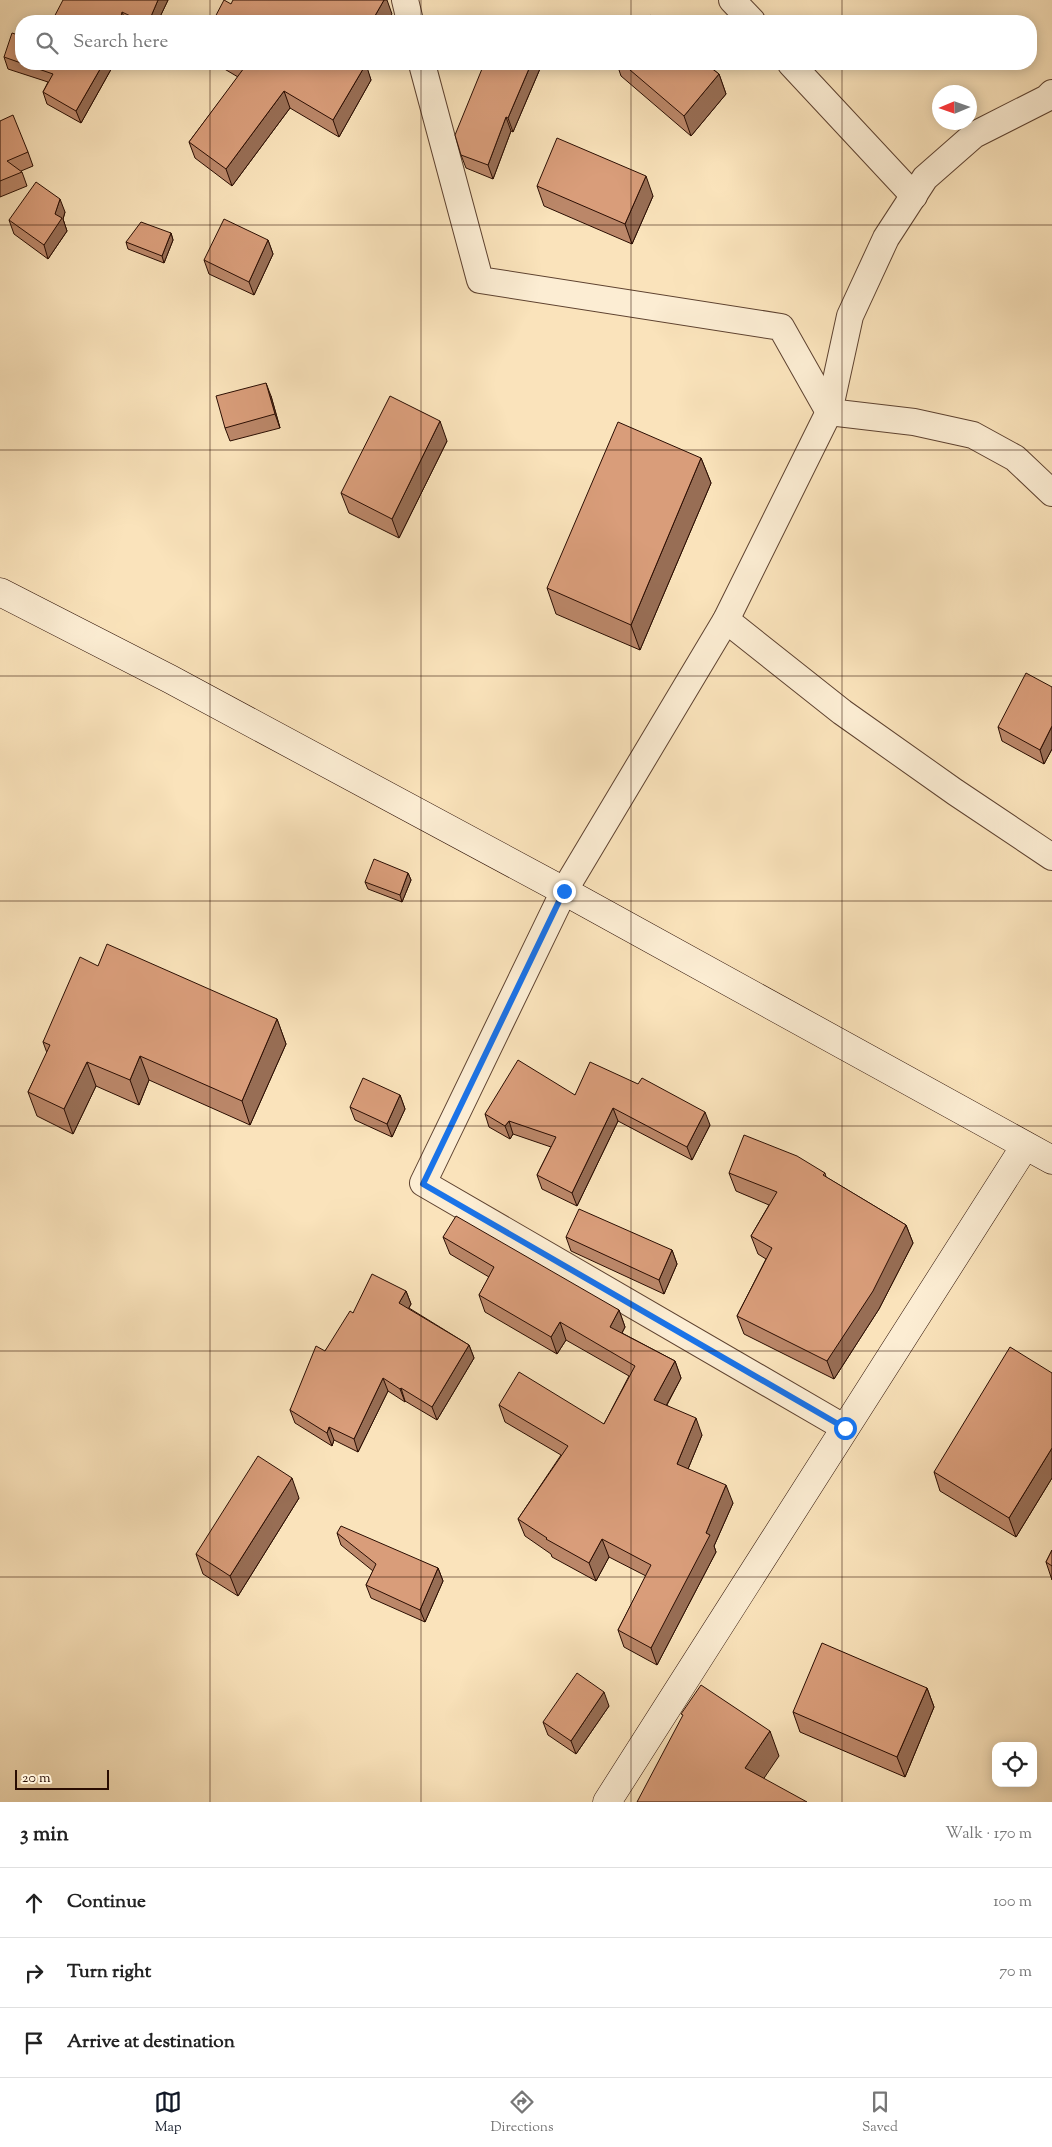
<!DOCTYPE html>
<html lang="en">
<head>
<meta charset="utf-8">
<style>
	:root { --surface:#fff; --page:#f2f2f2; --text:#222; --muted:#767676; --line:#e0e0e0; --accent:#111827 }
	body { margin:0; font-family:"Sorts Mill Goudy",serif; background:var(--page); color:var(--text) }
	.controls { position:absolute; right:15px; bottom:15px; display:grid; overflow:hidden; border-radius:10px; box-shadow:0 2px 12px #0003 }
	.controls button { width:45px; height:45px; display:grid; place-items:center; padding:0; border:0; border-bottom:1px solid var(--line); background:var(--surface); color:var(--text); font:25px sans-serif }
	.compass { position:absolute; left:932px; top:85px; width:45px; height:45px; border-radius:50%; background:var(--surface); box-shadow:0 2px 12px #0003; rotate:268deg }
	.scale { position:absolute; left:15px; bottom:12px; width:94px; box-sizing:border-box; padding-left:5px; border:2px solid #2a0d02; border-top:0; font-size:14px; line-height:18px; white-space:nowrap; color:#2a0d02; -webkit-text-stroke:4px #fcedd3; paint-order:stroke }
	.stop { position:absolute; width:15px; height:15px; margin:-11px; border:4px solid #1a73e8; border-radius:50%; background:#fff }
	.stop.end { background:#1a73e8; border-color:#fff; box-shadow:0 1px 5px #0008 }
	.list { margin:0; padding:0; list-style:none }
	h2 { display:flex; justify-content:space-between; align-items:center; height:65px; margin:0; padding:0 20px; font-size:21px }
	h2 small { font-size:16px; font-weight:400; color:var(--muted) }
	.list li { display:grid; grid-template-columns:32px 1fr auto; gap:15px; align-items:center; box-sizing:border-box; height:70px; padding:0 20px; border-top:1px solid var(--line) }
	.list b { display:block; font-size:19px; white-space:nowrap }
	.list em { font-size:16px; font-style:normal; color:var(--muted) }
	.icon { flex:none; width:28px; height:28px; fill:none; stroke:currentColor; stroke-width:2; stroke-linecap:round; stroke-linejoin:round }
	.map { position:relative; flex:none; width:1052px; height:1802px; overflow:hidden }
	.search { position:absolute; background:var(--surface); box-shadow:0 2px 12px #0003; left:15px; right:15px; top:15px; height:55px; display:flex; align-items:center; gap:12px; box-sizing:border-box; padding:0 18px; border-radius:20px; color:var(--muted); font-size:19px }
	.sheet { height:275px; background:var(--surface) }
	nav { display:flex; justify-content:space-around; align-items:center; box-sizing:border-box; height:70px; border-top:1px solid var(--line); background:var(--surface); font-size:14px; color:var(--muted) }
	nav a { display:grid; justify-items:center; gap:2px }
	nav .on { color:var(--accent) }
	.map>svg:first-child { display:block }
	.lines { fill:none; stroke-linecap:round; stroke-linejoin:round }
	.street-casing { stroke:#5e4230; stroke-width:28 }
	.secondary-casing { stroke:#2a0d02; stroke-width:29 }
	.street { stroke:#fcedd3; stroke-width:26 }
	.secondary { stroke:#fcedd3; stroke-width:28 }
	.wall { fill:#bb8769; stroke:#2a0d02 }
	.shaded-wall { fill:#986e55; stroke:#2a0d02 }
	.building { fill:#d99d7a; stroke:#2a0d02 }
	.route { stroke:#1a73e8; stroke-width:6 }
	.grid { fill:none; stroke:#2a0d02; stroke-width:1; stroke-opacity:0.55 }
</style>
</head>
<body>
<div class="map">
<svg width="1052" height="1802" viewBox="0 0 1052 1802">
	<rect width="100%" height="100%" fill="#fae3bb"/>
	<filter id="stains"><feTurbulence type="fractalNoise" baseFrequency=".004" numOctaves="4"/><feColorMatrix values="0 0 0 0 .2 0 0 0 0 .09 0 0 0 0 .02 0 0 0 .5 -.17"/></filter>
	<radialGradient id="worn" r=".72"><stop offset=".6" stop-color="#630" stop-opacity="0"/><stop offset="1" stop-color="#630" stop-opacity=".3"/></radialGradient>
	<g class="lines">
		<defs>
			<g id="street">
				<path d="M 405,0 L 410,21"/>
				<path d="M 732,0 L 752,21"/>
				<path d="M 422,64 L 480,280 L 781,327 L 829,412"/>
				<path d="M 791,64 L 914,196"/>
				<path d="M 829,412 L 914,422 L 973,435 L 1015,458 L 1052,493"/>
				<path d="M 726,620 L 842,712 L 955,792 L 1052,857"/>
				<path d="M 845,1428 L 423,1183 L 564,891 L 726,620 L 829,412 L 850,316 L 886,238 L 925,178 L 974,135 L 1047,98 L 1052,93"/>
			</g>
			<g id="secondary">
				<path d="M 0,592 L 170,679 L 564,891 L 1052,1160"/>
				<path d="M 607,1802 L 1025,1146"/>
			</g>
		</defs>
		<use href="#street" class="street-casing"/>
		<use href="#secondary" class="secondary-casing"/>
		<use href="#street" class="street"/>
		<use href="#secondary" class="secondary"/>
	</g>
	<g class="wall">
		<path d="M 168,0 L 158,21 L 52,21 Z"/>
		<path d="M 21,36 L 21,64 L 114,64 L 81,123 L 47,104 L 43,92 L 48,82 L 8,69 L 4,57 Z"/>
		<path d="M 216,64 L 365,64 L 371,80 L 339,137 L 290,108 L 232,186 L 195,158 L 189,142 L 238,77 Z"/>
		<path d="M 484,64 L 542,64 L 513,132 L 511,131 L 493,179 L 466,168 L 461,155 Z"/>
		<path d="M 617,64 L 706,64 L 719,74 L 726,94 L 691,136 L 621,76 Z"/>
		<path d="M 0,121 L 28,152 L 33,166 L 21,171 L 22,172 L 27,186 L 0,197 Z"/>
		<path d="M 537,186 L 653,196 L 632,244 L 544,206 Z"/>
		<path d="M 65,212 L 63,219 L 67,231 L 48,259 L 14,234 L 9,220 Z"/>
		<path d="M 171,233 L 173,240 L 164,263 L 128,249 L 126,242 Z"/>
		<path d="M 268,240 L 273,254 L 254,295 L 209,274 L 204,260 Z"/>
		<path d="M 271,396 L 280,428 L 230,441 L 225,428 Z"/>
		<path d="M 447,441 L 399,538 L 349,513 L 341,493 Z"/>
		<path d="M 701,458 L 711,483 L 640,650 L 556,614 L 547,588 Z"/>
		<path d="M 1052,687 L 1052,749 L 1044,764 L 1002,741 L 998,727 Z"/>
		<path d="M 408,873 L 411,880 L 402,902 L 368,889 L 365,882 Z"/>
		<path d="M 98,966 L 277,1019 L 286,1044 L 250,1125 L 149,1080 L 139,1105 L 96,1086 L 73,1134 L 37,1116 L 28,1092 L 47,1053 L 43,1042 Z"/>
		<path d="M 400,1095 L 405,1109 L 392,1137 L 355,1120 L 350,1107 Z"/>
		<path d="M 575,1095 L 710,1125 L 692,1160 L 618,1121 L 577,1206 L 542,1189 L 537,1175 L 551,1147 L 513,1134 L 510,1139 L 489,1127 L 485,1114 Z"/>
		<path d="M 729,1173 L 825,1173 L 826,1177 L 906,1225 L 913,1243 L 879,1309 L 834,1379 L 744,1334 L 737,1316 L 766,1259 L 758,1254 L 751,1236 L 769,1205 L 736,1191 Z"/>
		<path d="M 443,1237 L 619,1310 L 625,1327 L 622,1333 L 675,1361 L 681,1378 L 667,1405 L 702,1435 L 688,1469 L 733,1503 L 714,1546 L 716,1552 L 657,1665 L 624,1647 L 618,1630 L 646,1576 L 609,1557 L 596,1581 L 552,1557 L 551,1554 L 525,1536 L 518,1519 L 561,1455 L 505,1422 L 499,1405 L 604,1424 L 629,1376 L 566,1340 L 557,1354 L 485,1312 L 479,1295 L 489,1277 L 450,1254 Z"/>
		<path d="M 566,1237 L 672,1250 L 677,1264 L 664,1294 L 571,1251 Z"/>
		<path d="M 406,1291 L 411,1304 L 409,1308 L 469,1345 L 474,1358 L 437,1420 L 405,1401 L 405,1402 L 388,1391 L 358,1452 L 334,1440 L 332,1446 L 295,1423 L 290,1410 L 325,1351 L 353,1313 Z"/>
		<path d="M 1052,1373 L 1052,1478 L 1016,1537 L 940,1491 L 934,1472 Z"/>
		<path d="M 299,1498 L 238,1596 L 203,1574 L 196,1554 Z"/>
		<path d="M 337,1533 L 438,1568 L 443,1581 L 425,1622 L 371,1598 L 366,1585 L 373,1571 L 341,1545 Z"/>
		<path d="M 1052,1550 L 1052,1580 L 1046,1562 Z"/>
		<path d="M 927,1688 L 934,1707 L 905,1777 L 800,1732 L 793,1712 Z"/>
		<path d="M 609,1706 L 576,1754 L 548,1735 L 543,1722 Z"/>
	</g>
	<g class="shaded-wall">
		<path d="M 158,0 L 168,0 L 158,21 L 149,21 Z"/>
		<path d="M 384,0 L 387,0 L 392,14 L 387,21 L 372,21 Z"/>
		<path d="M 122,12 L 126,21 L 120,21 Z"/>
		<path d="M 103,64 L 114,64 L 81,123 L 76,111 Z"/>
		<path d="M 366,64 L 371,80 L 339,137 L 333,120 Z"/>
		<path d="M 531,64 L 542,64 L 513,132 L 508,118 Z"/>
		<path d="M 719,74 L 726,94 L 691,136 L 684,116 Z"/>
		<path d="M 284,91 L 290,108 L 232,186 L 226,169 Z"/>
		<path d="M 506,117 L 511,131 L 493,179 L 488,165 Z"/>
		<path d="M 646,176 L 653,196 L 632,244 L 625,224 Z"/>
		<path d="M 60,199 L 65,212 L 63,219 L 67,231 L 48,259 L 44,245 Z"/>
		<path d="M 171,233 L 173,240 L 164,263 L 162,256 Z"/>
		<path d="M 268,240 L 273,254 L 254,295 L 249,282 Z"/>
		<path d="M 266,383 L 271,396 L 280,428 L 275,414 Z"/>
		<path d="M 440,421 L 447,441 L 399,538 L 392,519 Z"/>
		<path d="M 701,458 L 711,483 L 640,650 L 631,625 Z"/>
		<path d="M 1052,726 L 1052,749 L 1044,764 L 1040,750 Z"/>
		<path d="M 408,873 L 411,880 L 402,902 L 400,895 Z"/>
		<path d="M 277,1019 L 286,1044 L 250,1125 L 242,1101 Z"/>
		<path d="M 140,1056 L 149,1080 L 139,1105 L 130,1080 Z"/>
		<path d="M 87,1062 L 96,1086 L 73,1134 L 64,1109 Z"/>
		<path d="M 400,1095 L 405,1109 L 392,1137 L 387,1124 Z"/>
		<path d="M 613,1108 L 618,1121 L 577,1206 L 572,1193 Z"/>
		<path d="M 705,1112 L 710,1125 L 692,1160 L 687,1147 Z"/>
		<path d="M 509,1121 L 513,1134 L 510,1139 L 505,1126 Z"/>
		<path d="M 906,1225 L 913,1243 L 879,1309 L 834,1379 L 827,1361 Z"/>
		<path d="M 672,1250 L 677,1264 L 664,1294 L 659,1280 Z"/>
		<path d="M 406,1291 L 411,1304 L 404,1316 L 399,1303 Z"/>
		<path d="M 619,1310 L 625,1327 L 616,1344 L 610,1327 Z"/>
		<path d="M 560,1322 L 566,1340 L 557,1354 L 551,1337 Z"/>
		<path d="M 469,1345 L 474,1358 L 437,1420 L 432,1407 Z"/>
		<path d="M 675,1361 L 681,1378 L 660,1417 L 654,1400 Z"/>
		<path d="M 383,1378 L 388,1391 L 358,1452 L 354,1439 Z"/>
		<path d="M 401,1388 L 405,1401 L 405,1402 L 400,1389 Z"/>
		<path d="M 696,1418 L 702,1435 L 683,1481 L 677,1464 Z"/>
		<path d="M 329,1427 L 334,1440 L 332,1446 L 327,1433 Z"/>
		<path d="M 1052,1448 L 1052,1478 L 1016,1537 L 1009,1518 Z"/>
		<path d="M 292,1478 L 299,1498 L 238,1596 L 230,1576 Z"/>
		<path d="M 726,1485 L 733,1503 L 714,1546 L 716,1552 L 657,1665 L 651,1648 L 706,1533 Z"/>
		<path d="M 602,1539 L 609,1557 L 596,1581 L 589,1563 Z"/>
		<path d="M 438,1568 L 443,1581 L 425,1622 L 420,1610 Z"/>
		<path d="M 927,1688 L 934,1707 L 905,1777 L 897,1757 Z"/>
		<path d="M 604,1692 L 609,1706 L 576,1754 L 571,1741 Z"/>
		<path d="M 770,1731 L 779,1756 L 754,1793 L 745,1768 Z"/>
	</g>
	<g class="building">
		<path d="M 63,0 L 158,0 L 149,21 L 141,21 L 122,12 L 120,21 L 52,21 Z"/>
		<path d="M 224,0 L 231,4 L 233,0 L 384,0 L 372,21 L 213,21 Z"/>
		<path d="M 650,15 L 657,21 L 644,21 Z"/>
		<path d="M 12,33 L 21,36 L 21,63 L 4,57 Z"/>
		<path d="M 24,64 L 103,64 L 76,111 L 43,92 L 53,74 Z"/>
		<path d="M 238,64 L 366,64 L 333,120 L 284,91 L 226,169 L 189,142 L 244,68 Z"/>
		<path d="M 484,64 L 531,64 L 508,118 L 506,117 L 488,165 L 461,155 L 455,135 Z"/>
		<path d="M 623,64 L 706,64 L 719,74 L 684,116 Z"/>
		<path d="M 13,115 L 28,152 L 7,161 L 22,172 L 0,181 L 0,121 Z"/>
		<path d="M 557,138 L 646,176 L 625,224 L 537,186 Z"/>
		<path d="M 36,182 L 60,199 L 55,214 L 62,218 L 44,245 L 9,220 Z"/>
		<path d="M 224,219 L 268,240 L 249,282 L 204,260 Z"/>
		<path d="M 141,222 L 171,233 L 162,256 L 126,242 Z"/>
		<path d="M 266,383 L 275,414 L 225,428 L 216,396 Z"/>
		<path d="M 390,396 L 440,421 L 392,519 L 341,493 Z"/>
		<path d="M 618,422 L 701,458 L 631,625 L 547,588 Z"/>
		<path d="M 1026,673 L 1052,687 L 1052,726 L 1040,750 L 998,727 Z"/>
		<path d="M 374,859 L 408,873 L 400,895 L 365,882 Z"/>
		<path d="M 107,944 L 277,1019 L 242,1101 L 140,1056 L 130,1080 L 87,1062 L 64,1109 L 28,1092 L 50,1045 L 43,1042 L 80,957 L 98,966 Z"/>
		<path d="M 518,1060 L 575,1095 L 590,1062 L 638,1084 L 642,1078 L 705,1112 L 687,1147 L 613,1108 L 572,1193 L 537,1175 L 556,1137 L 509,1121 L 505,1126 L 485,1114 Z"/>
		<path d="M 363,1078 L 400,1095 L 387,1124 L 350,1107 Z"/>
		<path d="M 744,1135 L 797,1156 L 825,1173 L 823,1175 L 906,1225 L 873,1291 L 827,1361 L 737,1316 L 772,1248 L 751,1236 L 777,1192 L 729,1173 Z"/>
		<path d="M 579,1209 L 672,1250 L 659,1280 L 566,1237 Z"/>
		<path d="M 456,1216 L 619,1310 L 610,1327 L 675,1361 L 654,1400 L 696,1418 L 677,1464 L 726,1485 L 706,1533 L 710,1535 L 651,1648 L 618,1630 L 651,1565 L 602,1539 L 589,1563 L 546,1539 L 547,1538 L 518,1519 L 568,1446 L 499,1405 L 519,1372 L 604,1424 L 635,1366 L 560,1322 L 551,1337 L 479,1295 L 494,1267 L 443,1237 Z"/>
		<path d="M 372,1274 L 406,1291 L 399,1303 L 469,1345 L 432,1407 L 401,1388 L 400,1389 L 383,1378 L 354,1439 L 329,1427 L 327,1433 L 290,1410 L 316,1346 L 325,1351 L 350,1311 L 353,1313 Z"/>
		<path d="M 1010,1347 L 1052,1373 L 1052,1448 L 1009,1518 L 934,1472 Z"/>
		<path d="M 258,1456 L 292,1478 L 230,1576 L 196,1554 Z"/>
		<path d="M 341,1526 L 438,1568 L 420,1610 L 366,1585 L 376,1564 L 337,1533 Z"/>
		<path d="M 1052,1550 L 1052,1566 L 1046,1562 Z"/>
		<path d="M 822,1643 L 927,1688 L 897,1757 L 793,1712 Z"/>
		<path d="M 577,1673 L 604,1692 L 571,1741 L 543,1722 Z"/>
		<path d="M 701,1685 L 770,1731 L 745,1768 L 807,1802 L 637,1802 L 683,1715 L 681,1714 Z"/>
	</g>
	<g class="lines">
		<path class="route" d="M 564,891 L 423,1184 L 845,1428"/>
	</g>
	<path class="grid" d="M 210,0 L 210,21M 421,0 L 421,21M 631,0 L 631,21M 842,0 L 842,21M 210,64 L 210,1802M 421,64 L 421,1802M 631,64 L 631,1802M 842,64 L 842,1802M 0,225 L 1052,225M 0,450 L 1052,450M 0,676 L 1052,676M 0,901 L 1052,901M 0,1126 L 1052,1126M 0,1351 L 1052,1351M 0,1577 L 1052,1577"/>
	<rect width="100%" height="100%" filter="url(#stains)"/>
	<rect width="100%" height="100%" fill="url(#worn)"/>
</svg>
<div class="controls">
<button><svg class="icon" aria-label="locate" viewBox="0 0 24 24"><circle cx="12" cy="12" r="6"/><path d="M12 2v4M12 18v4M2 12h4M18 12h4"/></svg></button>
</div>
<svg class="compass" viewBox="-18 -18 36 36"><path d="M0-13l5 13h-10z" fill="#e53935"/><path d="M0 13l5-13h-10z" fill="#767676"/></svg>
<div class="scale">20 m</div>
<div class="stop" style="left:845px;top:1428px"></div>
<div class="stop end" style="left:564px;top:891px"></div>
<div class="search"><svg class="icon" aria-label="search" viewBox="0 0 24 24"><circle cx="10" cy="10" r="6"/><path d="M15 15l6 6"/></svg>Search here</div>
</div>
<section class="sheet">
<h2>3 min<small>Walk · 170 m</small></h2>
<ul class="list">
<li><svg class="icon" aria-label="ahead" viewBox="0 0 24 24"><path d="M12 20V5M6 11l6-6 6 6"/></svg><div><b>Continue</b></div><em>100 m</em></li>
<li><svg class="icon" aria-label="right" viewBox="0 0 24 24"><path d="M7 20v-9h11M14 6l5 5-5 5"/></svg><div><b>Turn right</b></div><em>70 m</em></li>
<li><svg class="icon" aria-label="arrive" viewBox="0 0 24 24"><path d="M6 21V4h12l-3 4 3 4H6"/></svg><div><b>Arrive at destination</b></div></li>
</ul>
</section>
<nav>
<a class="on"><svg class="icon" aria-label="map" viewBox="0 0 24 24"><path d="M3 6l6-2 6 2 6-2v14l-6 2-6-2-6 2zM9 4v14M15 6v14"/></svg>Map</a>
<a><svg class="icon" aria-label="directions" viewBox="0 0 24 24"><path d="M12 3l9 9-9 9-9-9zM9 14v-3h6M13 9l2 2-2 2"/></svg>Directions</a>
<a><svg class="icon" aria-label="saved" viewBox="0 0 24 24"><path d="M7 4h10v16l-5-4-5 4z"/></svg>Saved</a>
</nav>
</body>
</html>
